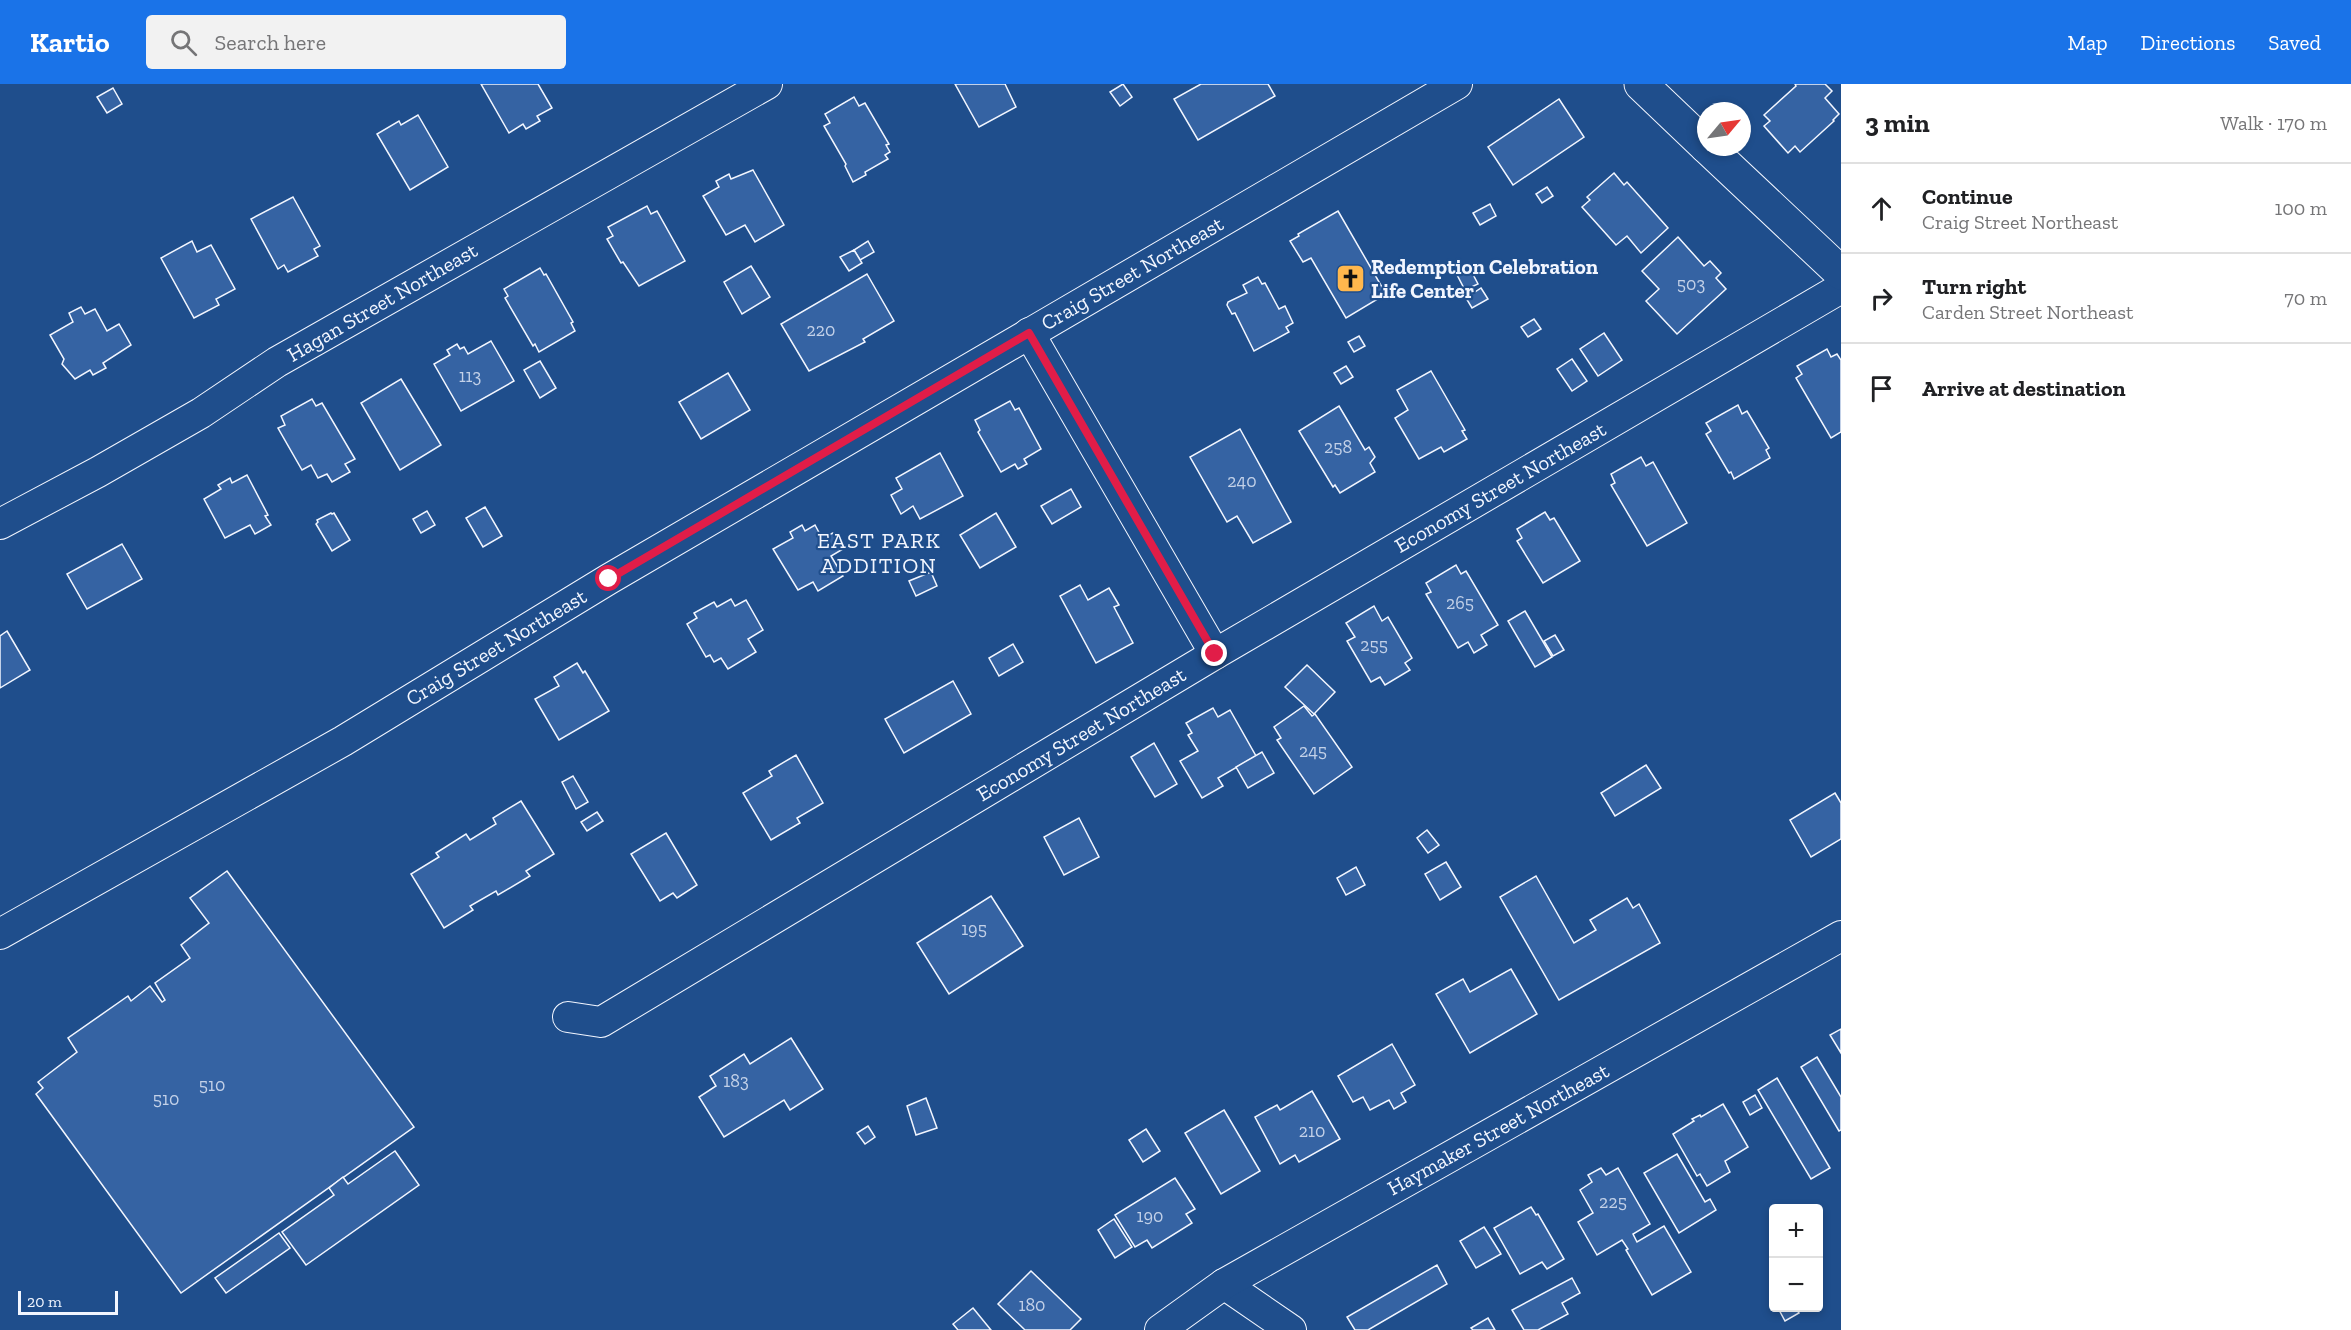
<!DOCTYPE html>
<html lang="en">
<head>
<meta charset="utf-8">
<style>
	:root { --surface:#fff; --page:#f2f2f2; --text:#202124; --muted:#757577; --line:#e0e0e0; --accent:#1a73e8 }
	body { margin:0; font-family:"Zilla Slab",serif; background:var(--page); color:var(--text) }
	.controls { position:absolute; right:18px; bottom:18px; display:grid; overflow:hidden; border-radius:6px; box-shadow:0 3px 9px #0003 }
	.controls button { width:54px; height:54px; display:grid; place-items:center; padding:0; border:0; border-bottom:2px solid var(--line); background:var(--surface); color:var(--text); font:30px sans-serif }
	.compass { position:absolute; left:1697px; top:18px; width:54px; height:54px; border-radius:50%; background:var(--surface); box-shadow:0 3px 9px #0003; rotate:61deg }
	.scale { position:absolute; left:18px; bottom:15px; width:100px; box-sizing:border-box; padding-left:6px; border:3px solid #f2f6ff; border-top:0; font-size:16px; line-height:21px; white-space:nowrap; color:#f2f6ff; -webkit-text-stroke:4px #1f4e8c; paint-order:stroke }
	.stop { position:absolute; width:18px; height:18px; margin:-14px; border:4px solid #e11d48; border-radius:50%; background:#fff }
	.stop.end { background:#e11d48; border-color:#fff; box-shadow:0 2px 6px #0008 }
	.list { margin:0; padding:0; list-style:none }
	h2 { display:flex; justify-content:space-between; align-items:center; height:78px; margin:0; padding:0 24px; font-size:26px }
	h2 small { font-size:20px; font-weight:400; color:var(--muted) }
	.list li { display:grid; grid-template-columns:39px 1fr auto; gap:18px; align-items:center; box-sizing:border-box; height:90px; padding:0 24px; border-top:2px solid var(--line) }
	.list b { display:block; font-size:22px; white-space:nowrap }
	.list p { margin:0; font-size:20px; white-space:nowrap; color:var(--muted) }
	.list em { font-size:20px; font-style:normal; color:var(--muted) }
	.icon { flex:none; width:33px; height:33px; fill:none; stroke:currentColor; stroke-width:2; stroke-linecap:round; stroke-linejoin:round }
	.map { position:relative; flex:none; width:1841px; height:1246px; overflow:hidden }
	header { display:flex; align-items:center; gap:36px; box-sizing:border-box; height:84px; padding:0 30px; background:var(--accent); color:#fff }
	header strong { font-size:28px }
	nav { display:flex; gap:33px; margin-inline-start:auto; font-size:21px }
	.search { width:420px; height:54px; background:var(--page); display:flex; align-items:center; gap:15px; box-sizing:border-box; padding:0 21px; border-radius:6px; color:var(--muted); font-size:22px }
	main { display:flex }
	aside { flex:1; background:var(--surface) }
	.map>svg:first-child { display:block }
	.building { fill:#3563a3; stroke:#f2f6ff; stroke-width:1.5 }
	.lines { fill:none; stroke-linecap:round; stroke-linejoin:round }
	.street-casing { stroke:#f2f6ff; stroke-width:32 }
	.secondary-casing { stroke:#f2f6ff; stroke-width:35 }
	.street { stroke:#1f4e8c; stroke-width:30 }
	.secondary { stroke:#1f4e8c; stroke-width:33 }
	.route { stroke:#e11d48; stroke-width:8 }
	.labels { text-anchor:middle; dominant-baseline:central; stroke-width:4.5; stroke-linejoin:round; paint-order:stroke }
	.number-label { font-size:18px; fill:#c3d1e8 }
	.poi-label { font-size:21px; font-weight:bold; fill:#f2f6ff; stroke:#1f4e8c; text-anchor:start }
	.street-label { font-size:21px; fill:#f2f6ff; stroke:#1f4e8c }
	.neighbourhood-label { font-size:22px; letter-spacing:1.5px; fill:#f2f6ff; stroke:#1f4e8c }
</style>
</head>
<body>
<header>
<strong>Kartio</strong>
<div class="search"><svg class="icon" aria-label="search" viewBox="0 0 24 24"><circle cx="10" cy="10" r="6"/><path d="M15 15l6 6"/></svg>Search here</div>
<nav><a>Map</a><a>Directions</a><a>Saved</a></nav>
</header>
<main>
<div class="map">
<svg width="1841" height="1246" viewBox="0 0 1841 1246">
	<rect width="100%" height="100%" fill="#1f4e8c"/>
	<g class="building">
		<path d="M 481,0 L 538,0 L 552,24 L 537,32 L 540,37 L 526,45 L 523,40 L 509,49 Z"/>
		<path d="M 955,0 L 1005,0 L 1016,23 L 979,43 Z"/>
		<path d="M 1123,0 L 1132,13 L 1120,22 L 1110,8 Z"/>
		<path d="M 1201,0 L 1268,0 L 1275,12 L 1198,56 L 1174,15 Z"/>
		<path d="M 1795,0 L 1825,0 L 1832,7 L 1825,14 L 1839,30 L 1833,36 L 1834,37 L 1800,68 L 1795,62 L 1788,69 L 1764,42 L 1770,37 L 1764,31 L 1796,2 Z"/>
		<path d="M 113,4 L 122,20 L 107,29 L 97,13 Z"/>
		<path d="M 854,13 L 859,22 L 865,19 L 889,60 L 886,61 L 890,68 L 885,71 L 888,75 L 865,88 L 866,91 L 853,98 L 845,82 L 846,80 L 824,42 L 830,39 L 825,30 Z"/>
		<path d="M 1559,15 L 1584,53 L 1513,101 L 1488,63 Z"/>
		<path d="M 418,31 L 448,83 L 410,106 L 377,50 L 399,37 L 401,41 Z"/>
		<path d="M 753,86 L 784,141 L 755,158 L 745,141 L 726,151 L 703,112 L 719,103 L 716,97 L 729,90 L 731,95 Z"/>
		<path d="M 1614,89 L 1624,101 L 1627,98 L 1668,144 L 1641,169 L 1627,152 L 1616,161 L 1582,123 L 1590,116 L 1587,113 Z"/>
		<path d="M 1547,103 L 1553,112 L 1542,119 L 1536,110 Z"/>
		<path d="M 293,113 L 320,162 L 314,165 L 318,172 L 288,188 L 284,181 L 278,185 L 251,135 Z"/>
		<path d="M 1490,120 L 1496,132 L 1480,141 L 1473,129 Z"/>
		<path d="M 647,122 L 651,130 L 657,127 L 685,177 L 639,202 L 623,178 L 621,179 L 607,155 L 613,152 L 608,143 Z"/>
		<path d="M 1338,127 L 1386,210 L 1346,234 L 1311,174 L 1303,178 L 1290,157 L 1299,152 L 1298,150 Z"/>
		<path d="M 1678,153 L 1704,182 L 1710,177 L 1721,189 L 1716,194 L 1726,205 L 1677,250 L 1646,217 L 1659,205 L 1642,187 Z"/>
		<path d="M 192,157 L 197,168 L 211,161 L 235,205 L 216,215 L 219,221 L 194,234 L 161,174 Z"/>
		<path d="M 868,157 L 874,168 L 860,176 L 854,166 Z"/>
		<path d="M 854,166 L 862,179 L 849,187 L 840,173 Z"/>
		<path d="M 1468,181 L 1478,200 L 1465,206 L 1455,187 Z"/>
		<path d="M 751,182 L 770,213 L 742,230 L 724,198 Z"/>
		<path d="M 540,184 L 544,191 L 546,190 L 573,238 L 571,239 L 575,247 L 539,268 L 535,260 L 533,262 L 505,214 L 508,212 L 504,205 Z"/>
		<path d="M 867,190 L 894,237 L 863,255 L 865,258 L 809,287 L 781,240 Z"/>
		<path d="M 1258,193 L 1262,200 L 1265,199 L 1279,225 L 1285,222 L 1293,239 L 1286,243 L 1289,248 L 1254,267 L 1235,229 L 1232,230 L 1227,221 L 1228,218 L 1247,209 L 1243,201 Z"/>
		<path d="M 1481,204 L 1488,215 L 1472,224 L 1466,214 Z"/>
		<path d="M 81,223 L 85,230 L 95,225 L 107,247 L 119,240 L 131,261 L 103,279 L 106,284 L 93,291 L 90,286 L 75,295 L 62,280 L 64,275 L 50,251 L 73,238 L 69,229 Z"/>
		<path d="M 1534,235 L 1541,245 L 1528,253 L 1521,243 Z"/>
		<path d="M 1604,249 L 1622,276 L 1598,292 L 1580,265 Z"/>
		<path d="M 1359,252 L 1365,262 L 1354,268 L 1348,258 Z"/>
		<path d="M 491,257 L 514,297 L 461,327 L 434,280 L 450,271 L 447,266 L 457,260 L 460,265 L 464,263 L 468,270 Z"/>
		<path d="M 1827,265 L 1831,273 L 1837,270 L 1841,276 L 1841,348 L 1831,354 L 1796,294 L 1802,290 L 1797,282 Z"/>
		<path d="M 1572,275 L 1587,297 L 1572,307 L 1557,285 Z"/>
		<path d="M 540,277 L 556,304 L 540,314 L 524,286 Z"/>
		<path d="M 1346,282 L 1353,293 L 1341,300 L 1334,289 Z"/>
		<path d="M 1431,287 L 1465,346 L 1462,347 L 1467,355 L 1444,368 L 1441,363 L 1419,375 L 1395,334 L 1408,326 L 1397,306 Z"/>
		<path d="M 728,289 L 750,326 L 701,355 L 679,318 Z"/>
		<path d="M 401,295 L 441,361 L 400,386 L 361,319 Z"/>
		<path d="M 312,315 L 316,322 L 322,319 L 355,375 L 345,380 L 350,388 L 332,398 L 327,390 L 318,394 L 311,381 L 302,386 L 278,344 L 285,341 L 281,332 Z"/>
		<path d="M 1010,317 L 1015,326 L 1019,324 L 1041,365 L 1024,375 L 1027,380 L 1018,385 L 1015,380 L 1001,388 L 978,348 L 980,346 L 975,336 Z"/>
		<path d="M 1738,321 L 1742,330 L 1747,327 L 1769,364 L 1766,366 L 1770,374 L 1734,395 L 1731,388 L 1729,389 L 1706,350 L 1711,347 L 1706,339 Z"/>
		<path d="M 1339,322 L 1365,366 L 1369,363 L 1375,373 L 1370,379 L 1375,388 L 1340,409 L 1335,401 L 1333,403 L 1299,347 Z"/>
		<path d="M 1240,345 L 1291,438 L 1253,459 L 1237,432 L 1227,438 L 1190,373 Z"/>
		<path d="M 940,369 L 963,412 L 920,435 L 913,422 L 901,430 L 891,411 L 902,405 L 896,394 Z"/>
		<path d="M 1641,373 L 1646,382 L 1653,378 L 1687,439 L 1647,462 L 1611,401 L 1615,399 L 1611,390 Z"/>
		<path d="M 247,391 L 268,431 L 265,432 L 271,441 L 255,450 L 250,441 L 225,454 L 204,415 L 221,405 L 218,401 L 230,394 L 232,399 Z"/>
		<path d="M 1071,405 L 1081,423 L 1052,440 L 1041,422 Z"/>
		<path d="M 485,423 L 502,452 L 483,463 L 466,434 Z"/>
		<path d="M 427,427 L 435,441 L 421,449 L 413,435 Z"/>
		<path d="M 1545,428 L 1550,436 L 1554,434 L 1580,477 L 1543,499 L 1517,457 L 1522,454 L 1517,445 Z"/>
		<path d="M 331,429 L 332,430 L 334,429 L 350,456 L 332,467 L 316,440 L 318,438 L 317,436 Z"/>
		<path d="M 996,429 L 1016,463 L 980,484 L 960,451 Z"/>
		<path d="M 802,441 L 805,447 L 815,441 L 822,454 L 833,449 L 843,465 L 831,472 L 843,492 L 818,507 L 813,498 L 798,506 L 773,465 L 793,454 L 790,448 Z"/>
		<path d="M 122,460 L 142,495 L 87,525 L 67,490 Z"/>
		<path d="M 1456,481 L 1461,490 L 1466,487 L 1498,541 L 1481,551 L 1487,561 L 1474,569 L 1468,558 L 1458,564 L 1426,510 L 1431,508 L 1426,499 Z"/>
		<path d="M 931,488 L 937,502 L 916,512 L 909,497 Z"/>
		<path d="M 1080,501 L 1088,516 L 1109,504 L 1119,521 L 1114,523 L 1133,559 L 1096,579 L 1060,512 Z"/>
		<path d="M 731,515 L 735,522 L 746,516 L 763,546 L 748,555 L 756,568 L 728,585 L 721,574 L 714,578 L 710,571 L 706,573 L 687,540 L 697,534 L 694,529 L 714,518 L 717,523 Z"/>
		<path d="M 1374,522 L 1382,537 L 1388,533 L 1412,574 L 1405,579 L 1410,586 L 1385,601 L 1380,593 L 1371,598 L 1347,557 L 1355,553 L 1346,539 Z"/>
		<path d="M 1525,527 L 1552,573 L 1535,583 L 1508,537 Z"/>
		<path d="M 7,547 L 30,586 L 0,604 L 0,552 Z"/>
		<path d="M 1555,551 L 1564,566 L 1553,572 L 1544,557 Z"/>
		<path d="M 1013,560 L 1023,578 L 999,592 L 989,574 Z"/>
		<path d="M 577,579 L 583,589 L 585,587 L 609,627 L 559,656 L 535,615 L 559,602 L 554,593 Z"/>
		<path d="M 1307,581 L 1335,608 L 1314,630 L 1285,603 Z"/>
		<path d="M 953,597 L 971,630 L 904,669 L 885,635 Z"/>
		<path d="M 1304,622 L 1312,632 L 1315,630 L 1352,683 L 1314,710 L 1277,656 L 1281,654 L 1274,643 Z"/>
		<path d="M 1213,624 L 1218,633 L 1230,626 L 1256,672 L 1218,694 L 1223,702 L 1202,714 L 1180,677 L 1198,667 L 1188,651 L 1192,649 L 1186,639 Z"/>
		<path d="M 1154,659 L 1177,700 L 1155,713 L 1131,673 Z"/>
		<path d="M 1262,668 L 1274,689 L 1248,704 L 1236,683 Z"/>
		<path d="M 796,671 L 823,719 L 797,734 L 800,739 L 771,756 L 743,709 L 772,692 L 769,687 Z"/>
		<path d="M 1646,681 L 1661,704 L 1615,732 L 1601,709 Z"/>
		<path d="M 573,692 L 588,718 L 576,725 L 562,698 Z"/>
		<path d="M 1835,709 L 1841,719 L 1841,755 L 1811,773 L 1790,736 Z"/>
		<path d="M 521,717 L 554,770 L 526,787 L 530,792 L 498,811 L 496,807 L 470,822 L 473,826 L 444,844 L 411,790 L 439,773 L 436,769 L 466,750 L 470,756 L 496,740 L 493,734 Z"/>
		<path d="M 597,728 L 603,737 L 587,747 L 581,738 Z"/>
		<path d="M 1079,734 L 1099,773 L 1064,791 L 1044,753 Z"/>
		<path d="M 1427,746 L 1439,761 L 1428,769 L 1417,754 Z"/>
		<path d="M 666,749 L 697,801 L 677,814 L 673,809 L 660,817 L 631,770 Z"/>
		<path d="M 1446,778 L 1461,803 L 1440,816 L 1425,790 Z"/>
		<path d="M 1356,783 L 1365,801 L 1346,811 L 1337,794 Z"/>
		<path d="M 227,787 L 414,1043 L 181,1209 L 36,1010 L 43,1004 L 38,998 L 77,968 L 68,954 L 128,912 L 131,917 L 150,902 L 162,918 L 165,916 L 155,899 L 190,874 L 181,861 L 209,839 L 190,814 Z"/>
		<path d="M 1536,792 L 1574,859 L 1596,846 L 1590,836 L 1627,814 L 1633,824 L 1639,820 L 1660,859 L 1559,916 L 1500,813 Z"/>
		<path d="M 991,812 L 1023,862 L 949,910 L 917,859 Z"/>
		<path d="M 1511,885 L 1537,930 L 1470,969 L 1436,910 L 1463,895 L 1470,908 Z"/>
		<path d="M 1841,945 L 1841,969 L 1830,951 Z"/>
		<path d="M 791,954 L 823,1005 L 790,1026 L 784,1016 L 724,1053 L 699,1013 L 716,1002 L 710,992 L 744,970 L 750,980 Z"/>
		<path d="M 1392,960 L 1415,1001 L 1401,1009 L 1406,1018 L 1394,1025 L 1389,1016 L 1370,1026 L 1363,1013 L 1353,1018 L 1338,992 Z"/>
		<path d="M 1817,973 L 1841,1013 L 1841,1046 L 1839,1047 L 1801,983 Z"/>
		<path d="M 1777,994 L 1830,1084 L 1811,1095 L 1758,1006 Z"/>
		<path d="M 1312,1007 L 1340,1055 L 1299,1078 L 1295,1071 L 1280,1080 L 1255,1033 L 1277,1021 L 1280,1026 Z"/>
		<path d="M 1755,1011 L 1762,1024 L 1750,1031 L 1743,1018 Z"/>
		<path d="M 926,1014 L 937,1044 L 916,1051 L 907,1022 Z"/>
		<path d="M 1723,1020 L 1748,1063 L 1725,1077 L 1730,1088 L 1707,1102 L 1700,1090 L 1697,1092 L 1673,1050 L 1694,1037 L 1692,1035 L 1700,1031 L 1701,1033 Z"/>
		<path d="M 1224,1026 L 1260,1087 L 1221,1110 L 1185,1049 Z"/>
		<path d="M 868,1042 L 875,1053 L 865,1060 L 857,1049 Z"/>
		<path d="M 1146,1045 L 1160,1067 L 1143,1078 L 1129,1056 Z"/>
		<path d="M 395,1067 L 419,1101 L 306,1181 L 282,1148 L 334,1111 L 329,1104 L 343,1093 L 348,1100 Z"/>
		<path d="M 1677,1070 L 1705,1118 L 1710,1115 L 1716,1126 L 1679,1149 L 1644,1089 Z"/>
		<path d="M 1601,1084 L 1606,1091 L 1618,1084 L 1650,1140 L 1633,1150 L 1637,1158 L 1664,1142 L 1691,1188 L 1652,1211 L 1626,1166 L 1628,1165 L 1622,1156 L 1597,1171 L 1578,1138 L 1593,1129 L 1580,1106 L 1592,1098 L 1588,1091 Z"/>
		<path d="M 1175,1094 L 1195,1125 L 1186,1130 L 1192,1139 L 1152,1164 L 1147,1156 L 1135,1163 L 1115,1131 Z"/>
		<path d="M 1531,1123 L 1536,1131 L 1538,1130 L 1564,1175 L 1547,1185 L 1542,1178 L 1520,1190 L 1494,1144 Z"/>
		<path d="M 1114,1135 L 1132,1163 L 1115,1174 L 1098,1146 Z"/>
		<path d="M 1484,1143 L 1501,1170 L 1476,1184 L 1460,1157 Z"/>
		<path d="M 279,1149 L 290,1164 L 226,1209 L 215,1194 Z"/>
		<path d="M 1437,1181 L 1447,1200 L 1368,1246 L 1355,1246 L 1347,1233 Z"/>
		<path d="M 1031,1187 L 1081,1235 L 1070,1246 L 1025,1246 L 998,1220 Z"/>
		<path d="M 1572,1194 L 1580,1209 L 1562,1219 L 1568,1230 L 1538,1246 L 1524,1246 L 1512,1226 Z"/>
		<path d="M 973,1224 L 991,1246 L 958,1246 L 953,1240 Z"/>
		<path d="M 1778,1224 L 1796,1224 L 1799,1229 L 1785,1237 Z"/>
		<path d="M 1488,1234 L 1495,1246 L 1473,1246 L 1471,1244 Z"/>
	</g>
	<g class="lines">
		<defs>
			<g id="street">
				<path d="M 1029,249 L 1215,570"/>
				<path d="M 0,440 L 98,388 L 201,329 L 277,278 L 767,0"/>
				<path d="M 0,850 L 343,657 L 609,495 L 1457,0"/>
				<path d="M 568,933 L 601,938 L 1215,570 L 1841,204"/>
				<path d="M 1224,1200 L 1291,1246"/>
				<path d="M 1160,1246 L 1224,1200 L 1841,852"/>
			</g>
			<g id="secondary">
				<path d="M 1641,0 L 1706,62"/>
				<path d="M 1707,63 L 1841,189"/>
			</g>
		</defs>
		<use href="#street" class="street-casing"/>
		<use href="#secondary" class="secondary-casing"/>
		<use href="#street" class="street"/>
		<use href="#secondary" class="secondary"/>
	</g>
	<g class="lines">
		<path class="route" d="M 609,495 L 1029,249 L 1215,570"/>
	</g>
	<defs>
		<symbol id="church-square" viewBox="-11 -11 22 22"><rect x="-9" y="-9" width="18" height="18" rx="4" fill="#ffb74d" stroke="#1f4e8c"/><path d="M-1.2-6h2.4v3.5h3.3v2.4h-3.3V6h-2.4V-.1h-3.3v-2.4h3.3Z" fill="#111"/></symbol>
	</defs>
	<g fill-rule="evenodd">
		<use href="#church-square" x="1334" y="178" width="33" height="33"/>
	</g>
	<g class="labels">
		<g class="number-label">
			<text x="1691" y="200">503</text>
			<text x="821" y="246">220</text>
			<text x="470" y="292">113</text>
			<text x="1338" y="363">258</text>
			<text x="1242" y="397">240</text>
			<text x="1460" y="519">265</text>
			<text x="1374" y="561">255</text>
			<text x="1313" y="667">245</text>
			<text x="974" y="845">195</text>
			<text x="736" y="997">183</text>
			<text x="212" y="1001">510</text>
			<text x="166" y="1015">510</text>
			<text x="1312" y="1047">210</text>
			<text x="1613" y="1118">225</text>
			<text x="1150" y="1132">190</text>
			<text x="1032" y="1221">180</text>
		</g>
		<g class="poi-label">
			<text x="1371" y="182">Redemption Celebration<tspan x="1371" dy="24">Life Center</tspan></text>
		</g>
		<g class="street-label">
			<text transform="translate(1132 189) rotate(-30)">Craig Street Northeast</text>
			<text transform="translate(382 218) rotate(-30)">Hagan Street Northeast</text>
			<text transform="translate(1500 403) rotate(-30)">Economy Street Northeast</text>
			<text transform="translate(496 563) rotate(-31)">Craig Street Northeast</text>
			<text transform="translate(1081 650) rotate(-31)">Economy Street Northeast</text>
			<text transform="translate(1498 1045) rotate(-29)">Haymaker Street Northeast</text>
		</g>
		<g class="neighbourhood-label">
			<text x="879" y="456">EAST PARK<tspan x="879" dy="25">ADDITION</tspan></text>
		</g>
	</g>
</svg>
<div class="controls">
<button>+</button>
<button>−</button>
</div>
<svg class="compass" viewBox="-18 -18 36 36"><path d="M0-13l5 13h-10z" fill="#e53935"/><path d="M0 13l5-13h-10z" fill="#757577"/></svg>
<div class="scale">20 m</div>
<div class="stop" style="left:609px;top:495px"></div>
<div class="stop end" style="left:1215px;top:570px"></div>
</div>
<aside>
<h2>3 min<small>Walk · 170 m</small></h2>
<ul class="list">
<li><svg class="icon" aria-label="ahead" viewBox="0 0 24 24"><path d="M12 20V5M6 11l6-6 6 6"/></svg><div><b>Continue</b><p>Craig Street Northeast</p></div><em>100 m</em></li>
<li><svg class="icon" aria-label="right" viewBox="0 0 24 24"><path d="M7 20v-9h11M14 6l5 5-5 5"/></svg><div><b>Turn right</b><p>Carden Street Northeast</p></div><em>70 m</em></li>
<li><svg class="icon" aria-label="arrive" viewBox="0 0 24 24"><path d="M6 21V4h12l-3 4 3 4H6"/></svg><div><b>Arrive at destination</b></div></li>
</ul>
</aside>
</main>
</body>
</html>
